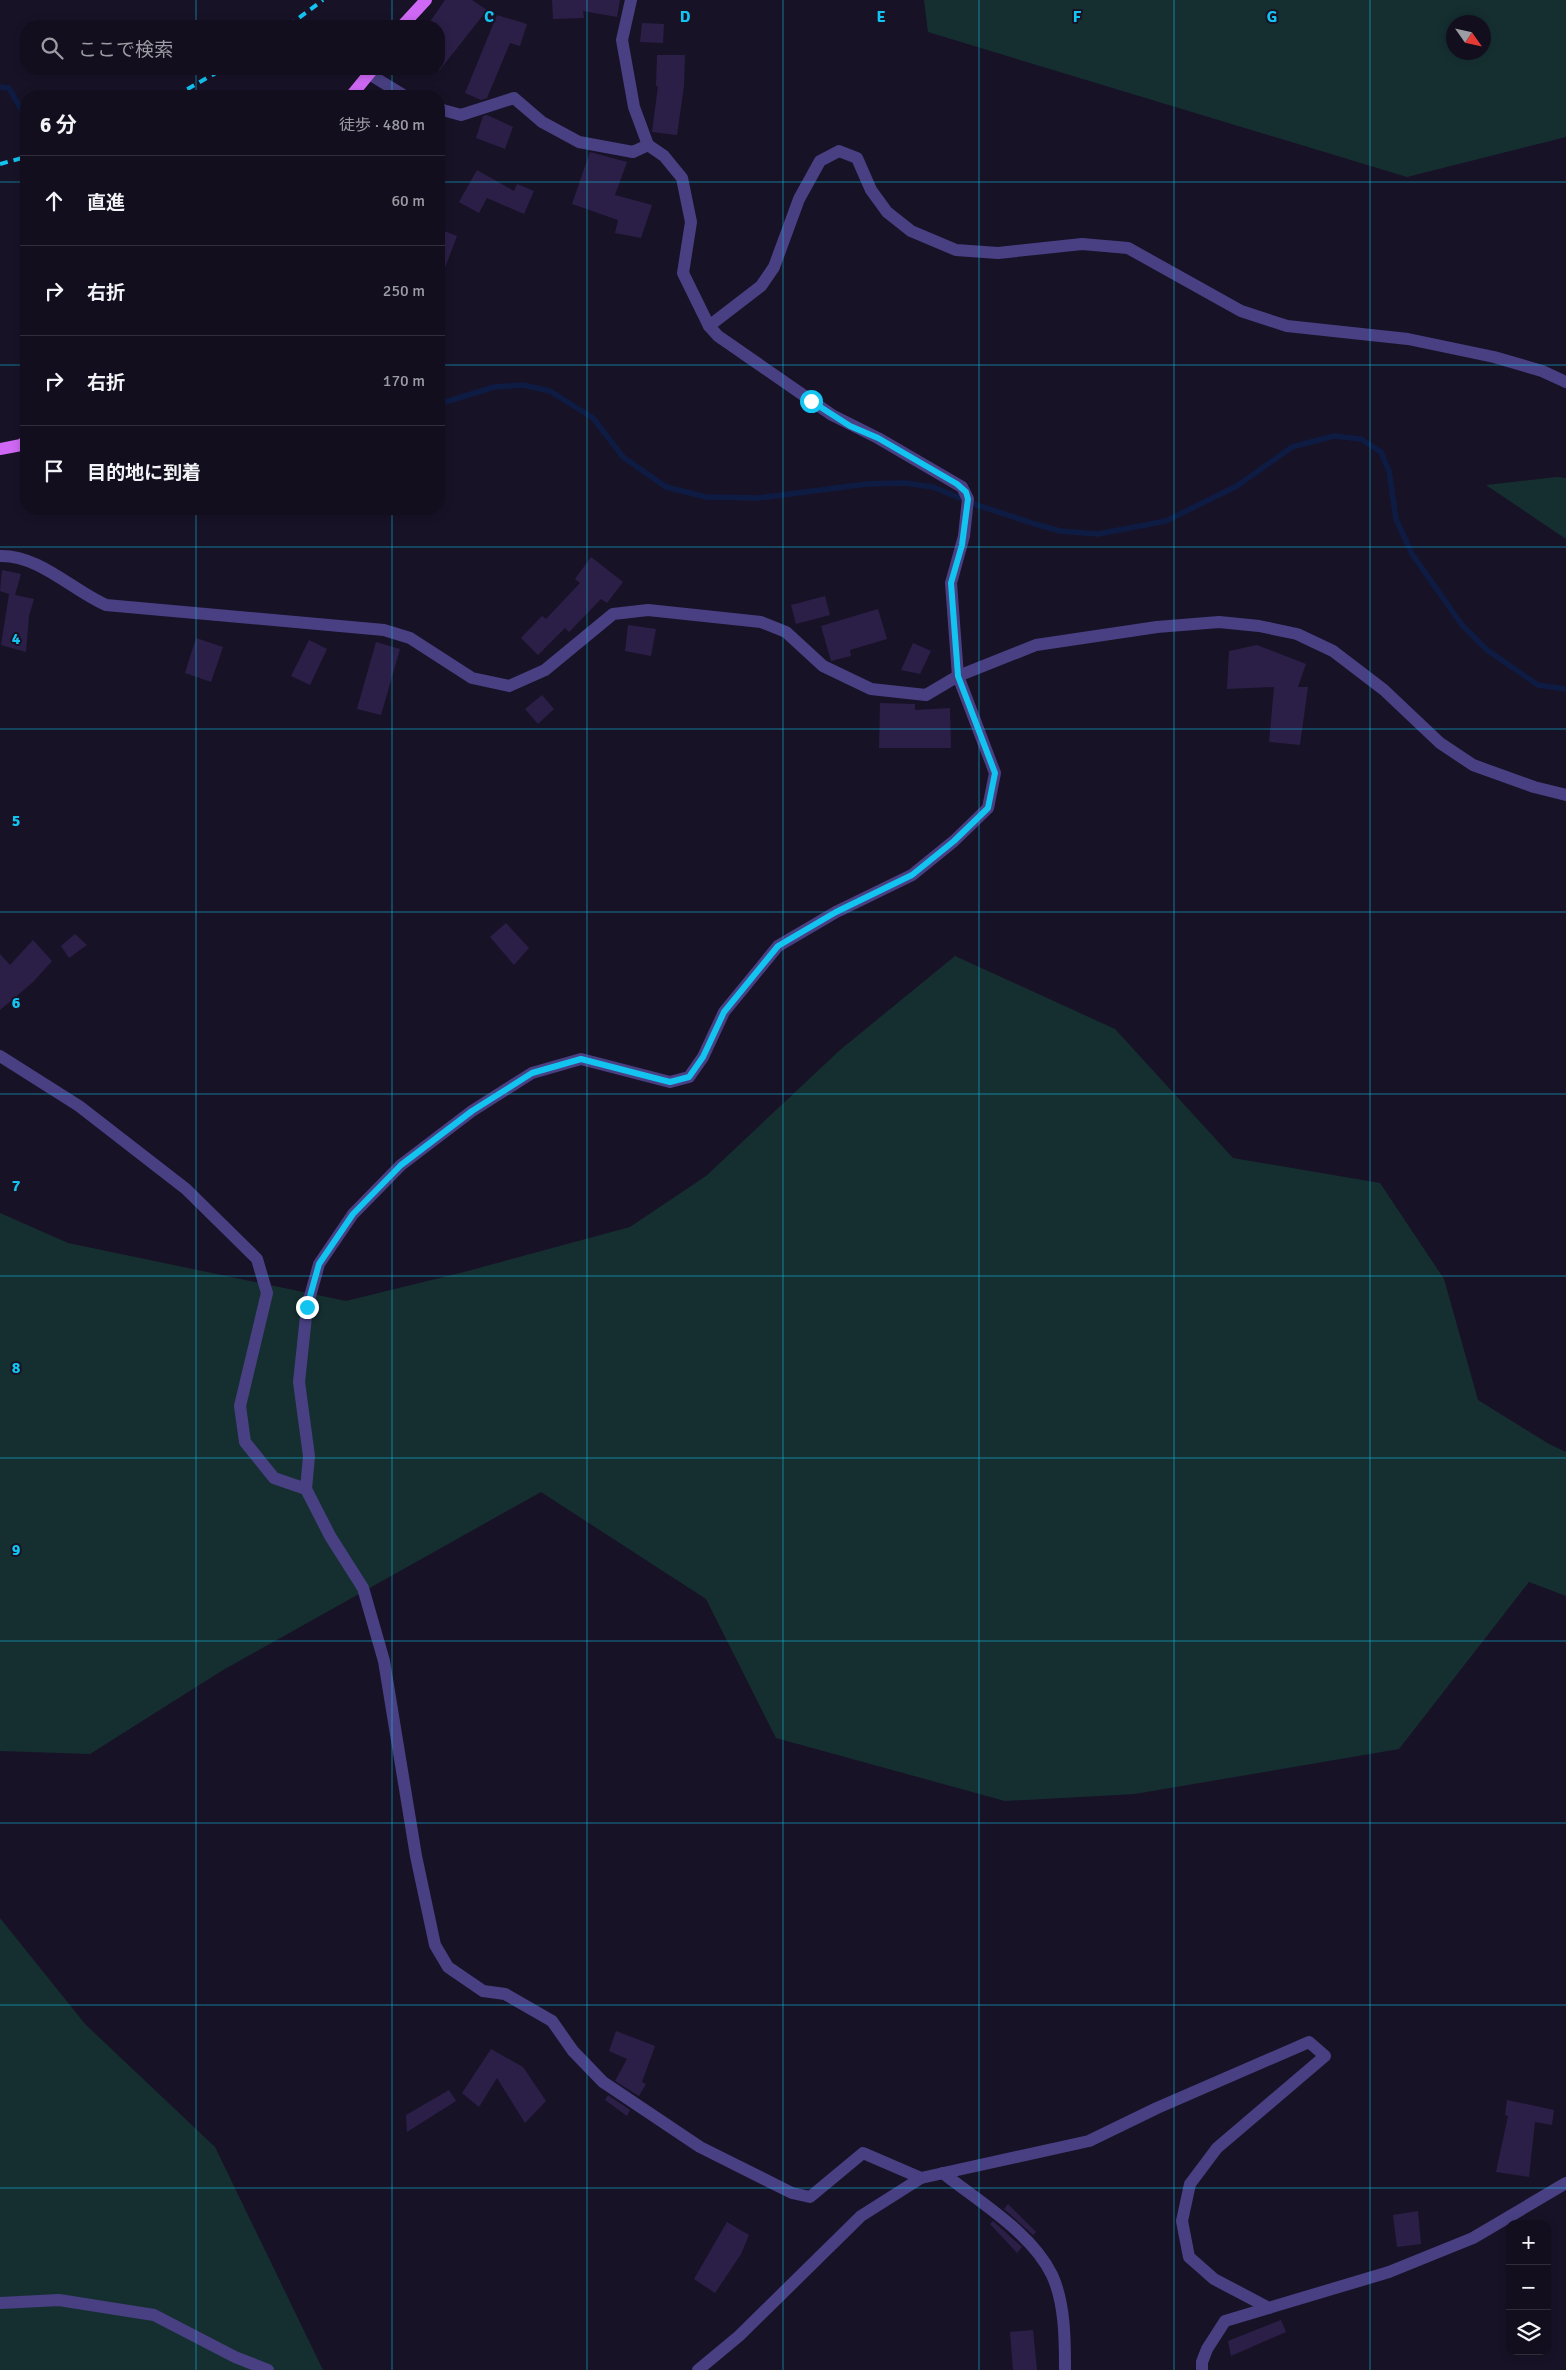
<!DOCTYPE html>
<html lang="ja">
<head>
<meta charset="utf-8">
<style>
	:root { --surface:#120e1d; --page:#1b1726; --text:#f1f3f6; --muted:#9c9ca4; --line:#312e3b }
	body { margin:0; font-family:Signika,"Noto Sans JP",sans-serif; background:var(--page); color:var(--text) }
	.controls { position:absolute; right:15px; bottom:15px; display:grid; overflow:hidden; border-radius:10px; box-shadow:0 2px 8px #0003 }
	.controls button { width:45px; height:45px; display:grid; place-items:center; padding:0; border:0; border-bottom:1px solid var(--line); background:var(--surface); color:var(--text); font:25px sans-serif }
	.compass { position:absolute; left:1446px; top:15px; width:45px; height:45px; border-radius:50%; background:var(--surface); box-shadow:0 2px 8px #0003; rotate:124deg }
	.stop { position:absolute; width:15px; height:15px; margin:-11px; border:4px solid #13c4f0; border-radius:50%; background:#fff }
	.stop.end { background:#13c4f0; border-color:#fff; box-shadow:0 1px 5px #0008 }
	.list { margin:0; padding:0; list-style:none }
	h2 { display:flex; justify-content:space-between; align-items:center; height:65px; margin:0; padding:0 20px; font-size:21px }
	h2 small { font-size:16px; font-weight:400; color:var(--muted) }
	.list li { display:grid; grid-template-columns:32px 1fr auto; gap:15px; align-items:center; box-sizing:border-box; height:90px; padding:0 20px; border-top:1px solid var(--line) }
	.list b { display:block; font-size:19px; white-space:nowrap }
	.list em { font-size:16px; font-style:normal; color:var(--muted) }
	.icon { flex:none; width:28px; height:28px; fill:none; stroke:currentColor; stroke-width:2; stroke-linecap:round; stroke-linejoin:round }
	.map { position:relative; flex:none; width:1566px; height:2370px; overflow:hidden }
	.search { position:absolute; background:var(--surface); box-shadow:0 2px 8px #0003; left:20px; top:20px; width:425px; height:55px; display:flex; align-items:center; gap:12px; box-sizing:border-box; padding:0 18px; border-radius:20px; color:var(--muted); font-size:19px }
	.panel { position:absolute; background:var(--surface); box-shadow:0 2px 8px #0003; left:20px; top:90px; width:425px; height:425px; border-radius:20px }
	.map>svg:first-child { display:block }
	.green { fill:#152f31; fill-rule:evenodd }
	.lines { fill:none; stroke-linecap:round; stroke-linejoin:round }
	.stream { stroke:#0e1c44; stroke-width:5.5 }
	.building { fill:#2b1f47 }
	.minor { stroke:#494083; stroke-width:12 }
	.major { stroke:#cf69f5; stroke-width:12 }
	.rail { stroke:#13c4f0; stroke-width:4; stroke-dasharray:8 6; stroke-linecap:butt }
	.route { stroke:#13c4f0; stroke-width:6 }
	.grid { fill:none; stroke:#13c4f0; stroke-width:1; stroke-opacity:0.55 }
	.grid-label { font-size:16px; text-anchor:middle; font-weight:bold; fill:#13c4f0; stroke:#181227; stroke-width:4; stroke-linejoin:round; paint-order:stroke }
</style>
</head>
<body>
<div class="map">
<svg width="1566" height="2370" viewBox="0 0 1566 2370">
	<rect width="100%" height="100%" fill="#181227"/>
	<g class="green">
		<path d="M 924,0 L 1566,0 L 1566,137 L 1407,177 L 928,32 ZM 1484,22 L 1484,52 L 1454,52 L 1454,22 Z"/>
		<path d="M 1557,477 L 1566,478 L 1566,539 L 1486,485 Z"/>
		<path d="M 955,956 L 1115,1029 L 1233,1158 L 1380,1183 L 1444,1279 L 1478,1400 L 1549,1444 L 1566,1452 L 1566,1596 L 1529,1582 L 1399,1749 L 1135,1794 L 1005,1801 L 776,1738 L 706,1599 L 541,1492 L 223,1670 L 90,1754 L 0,1751 L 0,1213 L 68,1243 L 346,1301 L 464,1272 L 630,1227 L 706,1176 L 840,1050 Z"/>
		<path d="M 0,1918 L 85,2024 L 215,2147 L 323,2370 L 0,2370 Z"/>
	</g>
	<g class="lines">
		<g class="stream">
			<path d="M 0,87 L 9,88 L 26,118"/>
			<path d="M 439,404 L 494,387 L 523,385 L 550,391 L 593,418 L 623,457 L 666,487 L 706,497 L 759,498 L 867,484 L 905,483 L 933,487 L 977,505 L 1035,524 L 1060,531 L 1098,534 L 1166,521 L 1237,486 L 1292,447 L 1334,436 L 1361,439 L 1381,452 L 1389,471 L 1396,519 L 1412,554 L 1462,625 L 1487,650 L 1538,685 L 1566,689"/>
		</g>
	</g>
	<g class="building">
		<path d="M 445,0 L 472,0 L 487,10 L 439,71 L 439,26 L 427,26 Z"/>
		<path d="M 552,0 L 620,0 L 617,17 L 583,11 L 584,18 L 553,19 Z"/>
		<path d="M 497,15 L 527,24 L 520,46 L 510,43 L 487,98 L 481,100 L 465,93 Z"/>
		<path d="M 642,23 L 664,24 L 663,43 L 640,42 Z"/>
		<path d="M 657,55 L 685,55 L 684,86 L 677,135 L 652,132 L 658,86 L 656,86 Z"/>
		<path d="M 487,115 L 513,127 L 505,149 L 476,138 L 483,116 Z"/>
		<path d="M 590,152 L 627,162 L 615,195 L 652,205 L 641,238 L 615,233 L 618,220 L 572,204 Z"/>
		<path d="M 477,170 L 514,191 L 517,184 L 534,191 L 524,214 L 487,198 L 479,213 L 459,202 Z"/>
		<path d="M 439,229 L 457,236 L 440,281 L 439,281 Z"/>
		<path d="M 591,557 L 623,582 L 607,603 L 601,599 L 569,632 L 565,628 L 538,655 L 521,638 L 542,616 L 546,619 L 580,583 L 575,579 Z"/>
		<path d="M 2,570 L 21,574 L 15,595 L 34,599 L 29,616 L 26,652 L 1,645 L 9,594 L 0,591 Z"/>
		<path d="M 825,596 L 830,615 L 796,624 L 791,605 Z"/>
		<path d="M 878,609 L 887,639 L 850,650 L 851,656 L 831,661 L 821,626 Z"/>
		<path d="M 628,625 L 656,629 L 651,656 L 625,651 Z"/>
		<path d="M 196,638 L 223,647 L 211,682 L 185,673 Z"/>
		<path d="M 309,640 L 327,649 L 310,685 L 291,676 Z"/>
		<path d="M 376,642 L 400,649 L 381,715 L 357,709 Z"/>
		<path d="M 913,643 L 931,651 L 920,674 L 901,670 Z"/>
		<path d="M 1257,645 L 1306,664 L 1298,687 L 1308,687 L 1300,745 L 1269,742 L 1274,687 L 1227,689 L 1229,651 Z"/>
		<path d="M 542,695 L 554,709 L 538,724 L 525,709 Z"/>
		<path d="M 880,703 L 915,704 L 915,710 L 950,708 L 951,748 L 879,748 Z"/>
		<path d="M 506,923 L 529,948 L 514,965 L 490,937 Z"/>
		<path d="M 75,934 L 87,945 L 69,958 L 61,946 Z"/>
		<path d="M 33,940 L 52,961 L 33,982 L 0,1010 L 0,954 L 10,965 Z"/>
		<path d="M 616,2031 L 655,2046 L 642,2082 L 646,2084 L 639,2096 L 615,2081 L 627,2059 L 609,2051 Z"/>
		<path d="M 491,2049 L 523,2067 L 546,2101 L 525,2123 L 497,2078 L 479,2107 L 462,2093 Z"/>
		<path d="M 449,2090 L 456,2101 L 407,2132 L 406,2115 Z"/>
		<path d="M 608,2095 L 630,2110 L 627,2116 L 605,2100 Z"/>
		<path d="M 1507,2100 L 1554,2110 L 1552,2125 L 1535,2122 L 1529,2177 L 1496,2172 L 1508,2116 L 1505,2115 Z"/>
		<path d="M 1008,2204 L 1036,2232 L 1033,2235 L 1004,2209 Z"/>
		<path d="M 1418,2211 L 1421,2244 L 1397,2247 L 1393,2215 Z"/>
		<path d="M 993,2221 L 1022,2247 L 1017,2253 L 990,2224 Z"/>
		<path d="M 727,2222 L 749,2235 L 741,2254 L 715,2293 L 694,2279 Z"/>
		<path d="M 1281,2320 L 1286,2332 L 1231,2356 L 1228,2341 Z"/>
		<path d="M 1033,2330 L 1037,2370 L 1013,2370 L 1010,2332 Z"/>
	</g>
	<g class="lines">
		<g class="minor">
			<path d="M 631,0 L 622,40 L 634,107 L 648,145"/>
			<path d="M 369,74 L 405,96"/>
			<path d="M 439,109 L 461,115 L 514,98 L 542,122 L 579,142 L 633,152 L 648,145 L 664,156 L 682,178 L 691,222 L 683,273 L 709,326 L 718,336 L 832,415 L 878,438 L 962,487 L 968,499 L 964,536 L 951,583 L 958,676 L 995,773 L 988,808 L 954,841 L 912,875 L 836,912 L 778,946 L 724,1012 L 703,1057 L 689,1077 L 670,1082 L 581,1059 L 532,1073 L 472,1111 L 401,1165 L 353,1214 L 319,1264 L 307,1307 L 299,1382 L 309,1456 L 306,1489 L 330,1536 L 363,1588 L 384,1661 L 416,1856 L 435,1945 L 448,1967 L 483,1991 L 505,1994 L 552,2021 L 573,2051 L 603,2082 L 700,2147 L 792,2193 L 810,2197 L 863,2153 L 921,2178"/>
			<path d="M 709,326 L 761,286 L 774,267 L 799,199 L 820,161 L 839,151 L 857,158 L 871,190 L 887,212 L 911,231 L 956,250 L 998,253 L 1082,244 L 1128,248 L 1241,311 L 1287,326 L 1408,339 L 1494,357 L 1542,371 L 1566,382"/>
			<path d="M 0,556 C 39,555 72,590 106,605 L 384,630 L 410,638 L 472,678 L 509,686 L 545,670 L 613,614 L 648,610 L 761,622 L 786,632 L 823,666 L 871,689 L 926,695 L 958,676 L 1036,645 L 1157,627 L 1219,622 L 1259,626 L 1297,634 L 1333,651 L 1384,690 L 1440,743 L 1473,765 L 1534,787 L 1566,795"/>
			<path d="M 0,1056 L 79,1106 L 186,1189 L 257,1259 L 267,1293 L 240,1406 L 245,1442 L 274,1478 L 306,1489"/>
			<path d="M 943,2173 C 979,2202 1031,2232 1052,2275 C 1065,2303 1065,2340 1065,2370"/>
			<path d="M 0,2303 L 59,2300 L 154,2315 L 235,2357 L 268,2370"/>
			<path d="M 698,2370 L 739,2336 L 861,2216 L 921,2178 L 1089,2141 L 1157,2108 L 1309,2042 L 1325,2056 L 1217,2148 L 1190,2184 L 1182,2221 L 1189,2257 L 1214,2279 L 1269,2308"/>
			<path d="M 1202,2370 L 1202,2362 L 1207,2349 L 1225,2321 L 1389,2272 L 1473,2238 L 1566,2183"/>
		</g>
		<g class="major">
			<path d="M 402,26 L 426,0"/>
			<path d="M 351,96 L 373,69"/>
			<path d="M 0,449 L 21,445 L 26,441"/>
		</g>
		<g class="rail">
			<path d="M 288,26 L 323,0"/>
			<path d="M 175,96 L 223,69"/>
			<path d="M 0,164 L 26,157"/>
		</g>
	</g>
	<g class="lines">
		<path class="route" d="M 307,1307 L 319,1264 L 353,1214 L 401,1165 L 472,1111 L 532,1073 L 581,1059 L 670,1082 L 689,1077 L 703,1057 L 724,1012 L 778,946 L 836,912 L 912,875 L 954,841 L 988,808 L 995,773 L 958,676 L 951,583 L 962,545 L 968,499 L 966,492 L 957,484 L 878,438 L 850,426 L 811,401"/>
	</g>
	<path class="grid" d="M 196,0 L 196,26M 392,0 L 392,26M 587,0 L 587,2370M 783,0 L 783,2370M 979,0 L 979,2370M 1174,0 L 1174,2370M 1370,0 L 1370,2370M 196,69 L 196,96M 392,69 L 392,96M 0,182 L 26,182M 439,182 L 1566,182M 0,365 L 26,365M 439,365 L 1566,365M 196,509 L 196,2370M 392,509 L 392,2370M 0,547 L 1566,547M 0,729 L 1566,729M 0,912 L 1566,912M 0,1094 L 1566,1094M 0,1276 L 1566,1276M 0,1458 L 1566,1458M 0,1641 L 1566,1641M 0,1823 L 1566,1823M 0,2005 L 1566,2005M 0,2188 L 1566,2188"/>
	<g class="grid-label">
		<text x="489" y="22">C</text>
		<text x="685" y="22">D</text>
		<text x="881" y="22">E</text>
		<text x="1077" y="22">F</text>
		<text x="1272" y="22">G</text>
		<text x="16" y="644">4</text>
		<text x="16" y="826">5</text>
		<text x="16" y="1008">6</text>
		<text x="16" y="1191">7</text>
		<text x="16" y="1373">8</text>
		<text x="16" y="1555">9</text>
	</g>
</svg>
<div class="controls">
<button>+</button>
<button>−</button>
<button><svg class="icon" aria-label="layers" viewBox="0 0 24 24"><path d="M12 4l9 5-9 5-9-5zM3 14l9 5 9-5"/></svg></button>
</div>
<svg class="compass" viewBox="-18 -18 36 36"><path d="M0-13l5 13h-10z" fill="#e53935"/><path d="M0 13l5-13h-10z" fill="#9c9ca4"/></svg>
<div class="stop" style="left:811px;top:401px"></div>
<div class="stop end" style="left:307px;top:1307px"></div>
<div class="search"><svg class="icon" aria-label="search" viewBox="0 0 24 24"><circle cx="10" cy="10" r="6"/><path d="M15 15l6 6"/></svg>ここで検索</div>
<section class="panel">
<h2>6 分<small>徒歩 · 480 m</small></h2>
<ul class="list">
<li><svg class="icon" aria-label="ahead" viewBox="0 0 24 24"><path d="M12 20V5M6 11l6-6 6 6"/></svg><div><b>直進</b></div><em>60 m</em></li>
<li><svg class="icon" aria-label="right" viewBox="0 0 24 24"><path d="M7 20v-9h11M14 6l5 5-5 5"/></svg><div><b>右折</b></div><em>250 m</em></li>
<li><svg class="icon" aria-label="right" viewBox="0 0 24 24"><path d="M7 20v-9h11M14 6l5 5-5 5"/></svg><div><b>右折</b></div><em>170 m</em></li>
<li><svg class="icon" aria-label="arrive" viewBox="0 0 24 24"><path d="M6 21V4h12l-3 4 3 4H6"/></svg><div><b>目的地に到着</b></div></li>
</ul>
</section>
</div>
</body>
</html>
